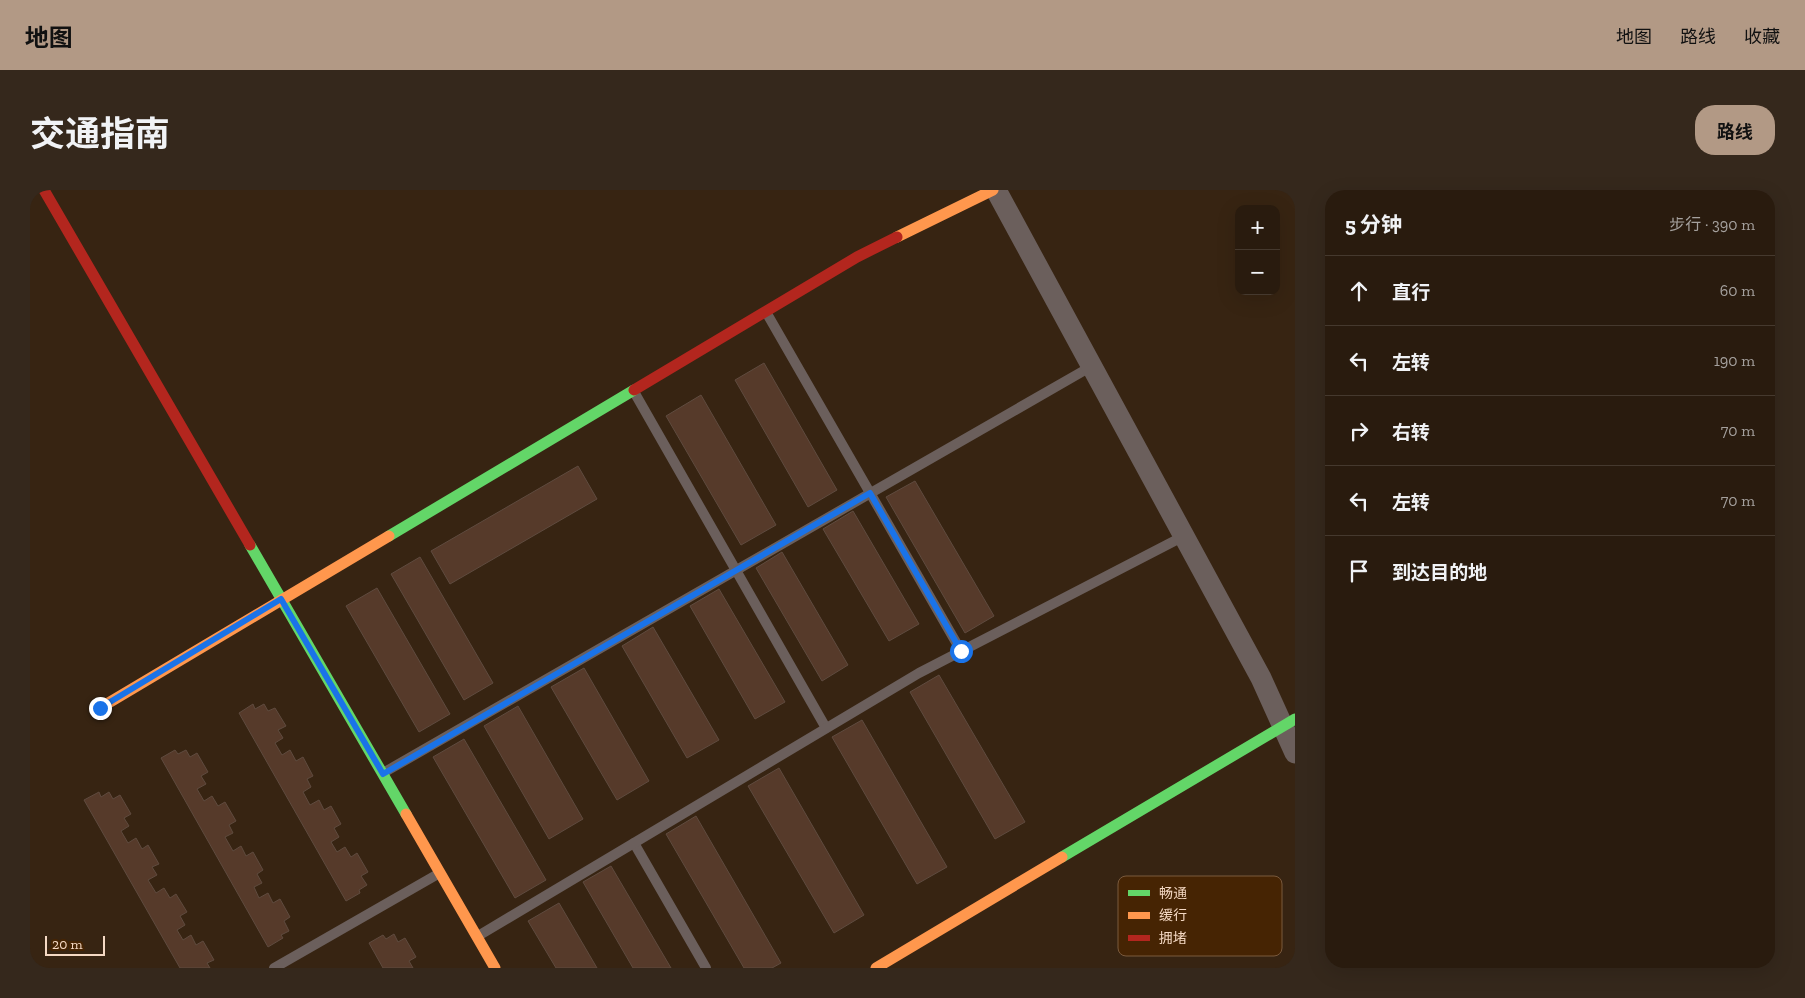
<!DOCTYPE html>
<html lang="zh">
<head>
<meta charset="utf-8">
<style>
	:root { --surface:#291b0e; --page:#35281c; --text:#f1f3f6; --muted:#a5a19e; --line:#45392e; --accent:#b29985 }
	body { margin:0; font-family:"Zilla Slab","Noto Sans SC",serif; background:var(--page); color:var(--text) }
	.controls { position:absolute; right:15px; top:15px; display:grid; overflow:hidden; border-radius:10px; box-shadow:0 5px 20px #0002 }
	.controls button { width:45px; height:45px; display:grid; place-items:center; padding:0; border:0; border-bottom:1px solid var(--line); background:var(--surface); color:var(--text); font:25px sans-serif }
	.scale { position:absolute; left:15px; bottom:12px; width:60px; box-sizing:border-box; padding-left:5px; border:2px solid #f4d8c3; border-top:0; font-size:14px; line-height:18px; white-space:nowrap; color:#f4d8c3; -webkit-text-stroke:4px #462403; paint-order:stroke }
	.stop { position:absolute; width:15px; height:15px; margin:-11px; border:4px solid #1a73e8; border-radius:50%; background:#fff }
	.stop.end { background:#1a73e8; border-color:#fff; box-shadow:0 1px 5px #0008 }
	.list { margin:0; padding:0; list-style:none }
	h2 { display:flex; justify-content:space-between; align-items:center; height:65px; margin:0; padding:0 20px; font-size:21px }
	h2 small { font-size:16px; font-weight:400; color:var(--muted) }
	.list li { display:grid; grid-template-columns:32px 1fr auto; gap:15px; align-items:center; box-sizing:border-box; height:70px; padding:0 20px; border-top:1px solid var(--line) }
	.list b { display:block; font-size:19px; white-space:nowrap }
	.list em { font-size:16px; font-style:normal; color:var(--muted) }
	.icon { flex:none; width:28px; height:28px; fill:none; stroke:currentColor; stroke-width:2; stroke-linecap:round; stroke-linejoin:round }
	.map { position:relative; flex:none; width:1265px; height:778px; overflow:hidden; border-radius:20px }
	header { display:flex; align-items:center; gap:30px; box-sizing:border-box; height:70px; padding:0 25px; background:var(--accent); color:#111 }
	header strong { font-size:24px }
	nav { display:flex; gap:28px; margin-inline-start:auto; font-size:18px }
	.intro { display:flex; align-items:center; justify-content:space-between; box-sizing:border-box; height:120px; padding:0 30px }
	h1 { margin:0; font-size:35px }
	.button { padding:12px 22px; border-radius:20px; background:var(--accent); color:#111; font-size:18px; font-weight:700 }
	main { display:flex; gap:30px; padding:0 30px }
	aside { flex:1; background:var(--surface); border-radius:20px; box-shadow:0 5px 20px #0002 }
	.map>svg:first-child { display:block }
	.building { fill:#563a2a; stroke:#5f4b3f }
	.lines { fill:none; stroke-linecap:round; stroke-linejoin:round }
	.lane { stroke:#6b5f5c; stroke-width:10 }
	.street { stroke:#6b5f5c; stroke-width:21 }
	.fast { stroke:#63d668; stroke-width:11 }
	.slow { stroke:#ff974d; stroke-width:11 }
	.jam { stroke:#b3261e; stroke-width:11 }
	.route { stroke:#1a73e8; stroke-width:6 }
	.key { fill:#462403; stroke:#7a5a3d; stroke-width:1 }
	.key-label { font-size:14px; fill:#f4d8c3 }
</style>
</head>
<body>
<header>
<strong>地图</strong>
<nav><a>地图</a><a>路线</a><a>收藏</a></nav>
</header>
<div class="intro"><h1>交通指南</h1><a class="button">路线</a></div>
<main>
<div class="map">
<svg width="1265" height="778" viewBox="0 0 1265 778">
	<rect width="100%" height="100%" fill="#372412"/>
	<g class="building">
		<path d="M 734,173 L 807,300 L 778,317 L 705,190 Z"/>
		<path d="M 671,205 L 746,335 L 711,355 L 636,226 Z"/>
		<path d="M 548,276 L 567,309 L 420,394 L 401,361 Z"/>
		<path d="M 885,291 L 964,426 L 935,443 L 856,307 Z"/>
		<path d="M 823,321 L 889,434 L 859,451 L 793,339 Z"/>
		<path d="M 752,362 L 818,475 L 792,491 L 726,378 Z"/>
		<path d="M 390,367 L 463,493 L 434,510 L 361,384 Z"/>
		<path d="M 347,398 L 420,524 L 389,542 L 316,416 Z"/>
		<path d="M 689,399 L 755,512 L 725,529 L 660,416 Z"/>
		<path d="M 623,437 L 689,550 L 657,568 L 592,456 Z"/>
		<path d="M 554,478 L 619,591 L 587,610 L 521,497 Z"/>
		<path d="M 909,485 L 995,632 L 965,649 L 880,502 Z"/>
		<path d="M 223,514 L 225,519 L 234,514 L 238,521 L 245,518 L 256,536 L 248,540 L 253,548 L 245,553 L 252,565 L 260,560 L 266,571 L 273,567 L 283,586 L 277,589 L 281,597 L 273,602 L 280,615 L 289,610 L 294,620 L 301,616 L 311,634 L 304,638 L 309,647 L 301,652 L 307,662 L 315,657 L 321,667 L 327,663 L 338,682 L 331,686 L 337,695 L 329,700 L 330,703 L 316,711 L 209,523 Z"/>
		<path d="M 488,516 L 553,629 L 519,649 L 454,536 Z"/>
		<path d="M 832,530 L 917,677 L 887,694 L 802,547 Z"/>
		<path d="M 434,549 L 516,690 L 485,708 L 403,567 Z"/>
		<path d="M 145,560 L 148,564 L 156,560 L 160,567 L 167,563 L 178,582 L 171,586 L 176,594 L 167,599 L 174,611 L 182,606 L 188,616 L 195,612 L 206,631 L 199,635 L 203,643 L 195,647 L 203,661 L 211,656 L 216,666 L 223,662 L 233,680 L 227,684 L 232,693 L 224,697 L 229,708 L 238,703 L 243,713 L 250,709 L 260,727 L 254,731 L 259,741 L 251,745 L 253,748 L 238,757 L 131,568 Z"/>
		<path d="M 749,578 L 834,725 L 804,743 L 718,596 Z"/>
		<path d="M 69,602 L 71,607 L 79,602 L 83,609 L 90,605 L 101,624 L 94,628 L 99,636 L 91,641 L 98,653 L 106,648 L 112,659 L 118,655 L 129,674 L 122,677 L 127,685 L 118,690 L 126,703 L 134,698 L 140,708 L 146,704 L 157,722 L 150,726 L 155,735 L 147,740 L 153,750 L 161,745 L 166,755 L 173,751 L 184,770 L 177,773 L 180,778 L 150,778 L 54,610 Z"/>
		<path d="M 666,626 L 751,773 L 742,778 L 714,778 L 636,644 Z"/>
		<path d="M 581,676 L 641,778 L 603,778 L 553,692 Z"/>
		<path d="M 529,713 L 567,778 L 526,778 L 498,731 Z"/>
		<path d="M 364,744 L 368,752 L 375,748 L 386,767 L 379,771 L 383,778 L 353,778 L 339,753 L 353,745 L 356,749 Z"/>
	</g>
	<g class="lines">
		<g class="lane">
			<path d="M 736,122 L 931,461"/>
			<path d="M 603,200 L 796,538"/>
			<path d="M 353,583 L 1062,176"/>
			<path d="M 604,653 L 676,778"/>
			<path d="M 448,746 L 889,483 L 1154,346"/>
			<path d="M 244,778 L 408,684"/>
		</g>
		<path class="street" d="M 966,0 L 1231,488 L 1265,563"/>
		<g class="fast">
			<path d="M 359,346 L 604,200"/>
			<path d="M 220,355 L 376,624"/>
			<path d="M 1032,667 L 1265,529"/>
		</g>
		<g class="slow">
			<path d="M 867,47 L 963,0"/>
			<path d="M 70,518 L 359,346"/>
			<path d="M 376,624 L 465,778"/>
			<path d="M 846,778 L 1032,667"/>
		</g>
		<g class="jam">
			<path d="M 14,0 L 220,355"/>
			<path d="M 604,200 L 827,67 L 867,47"/>
		</g>
	</g>
	<g class="lines">
		<path class="route" d="M 70,518 L 251,409 L 353,584 L 840,303 L 931,461"/>
	</g>
	<rect x="1088" y="686" width="164" height="80" rx="8" class="key"/>
	<rect x="1098" y="700" width="22" height="6" fill="#63d668"/>
	<rect x="1098" y="722" width="22" height="7" fill="#ff974d"/>
	<rect x="1098" y="745" width="22" height="6" fill="#b3261e"/>
	<g class="key-label">
		<text x="1129" y="708">畅通</text>
		<text x="1129" y="730">缓行</text>
		<text x="1129" y="753">拥堵</text>
	</g>
</svg>
<div class="controls">
<button>+</button>
<button>−</button>
</div>
<div class="scale">20 m</div>
<div class="stop" style="left:931px;top:461px"></div>
<div class="stop end" style="left:70px;top:518px"></div>
</div>
<aside>
<h2>5 分钟<small>步行 · 390 m</small></h2>
<ul class="list">
<li><svg class="icon" aria-label="ahead" viewBox="0 0 24 24"><path d="M12 20V5M6 11l6-6 6 6"/></svg><div><b>直行</b></div><em>60 m</em></li>
<li><svg class="icon" aria-label="left" viewBox="0 0 24 24"><path d="M17 20v-9H6M10 6l-5 5 5 5"/></svg><div><b>左转</b></div><em>190 m</em></li>
<li><svg class="icon" aria-label="right" viewBox="0 0 24 24"><path d="M7 20v-9h11M14 6l5 5-5 5"/></svg><div><b>右转</b></div><em>70 m</em></li>
<li><svg class="icon" aria-label="left" viewBox="0 0 24 24"><path d="M17 20v-9H6M10 6l-5 5 5 5"/></svg><div><b>左转</b></div><em>70 m</em></li>
<li><svg class="icon" aria-label="arrive" viewBox="0 0 24 24"><path d="M6 21V4h12l-3 4 3 4H6"/></svg><div><b>到达目的地</b></div></li>
</ul>
</aside>
</main>
</body>
</html>
